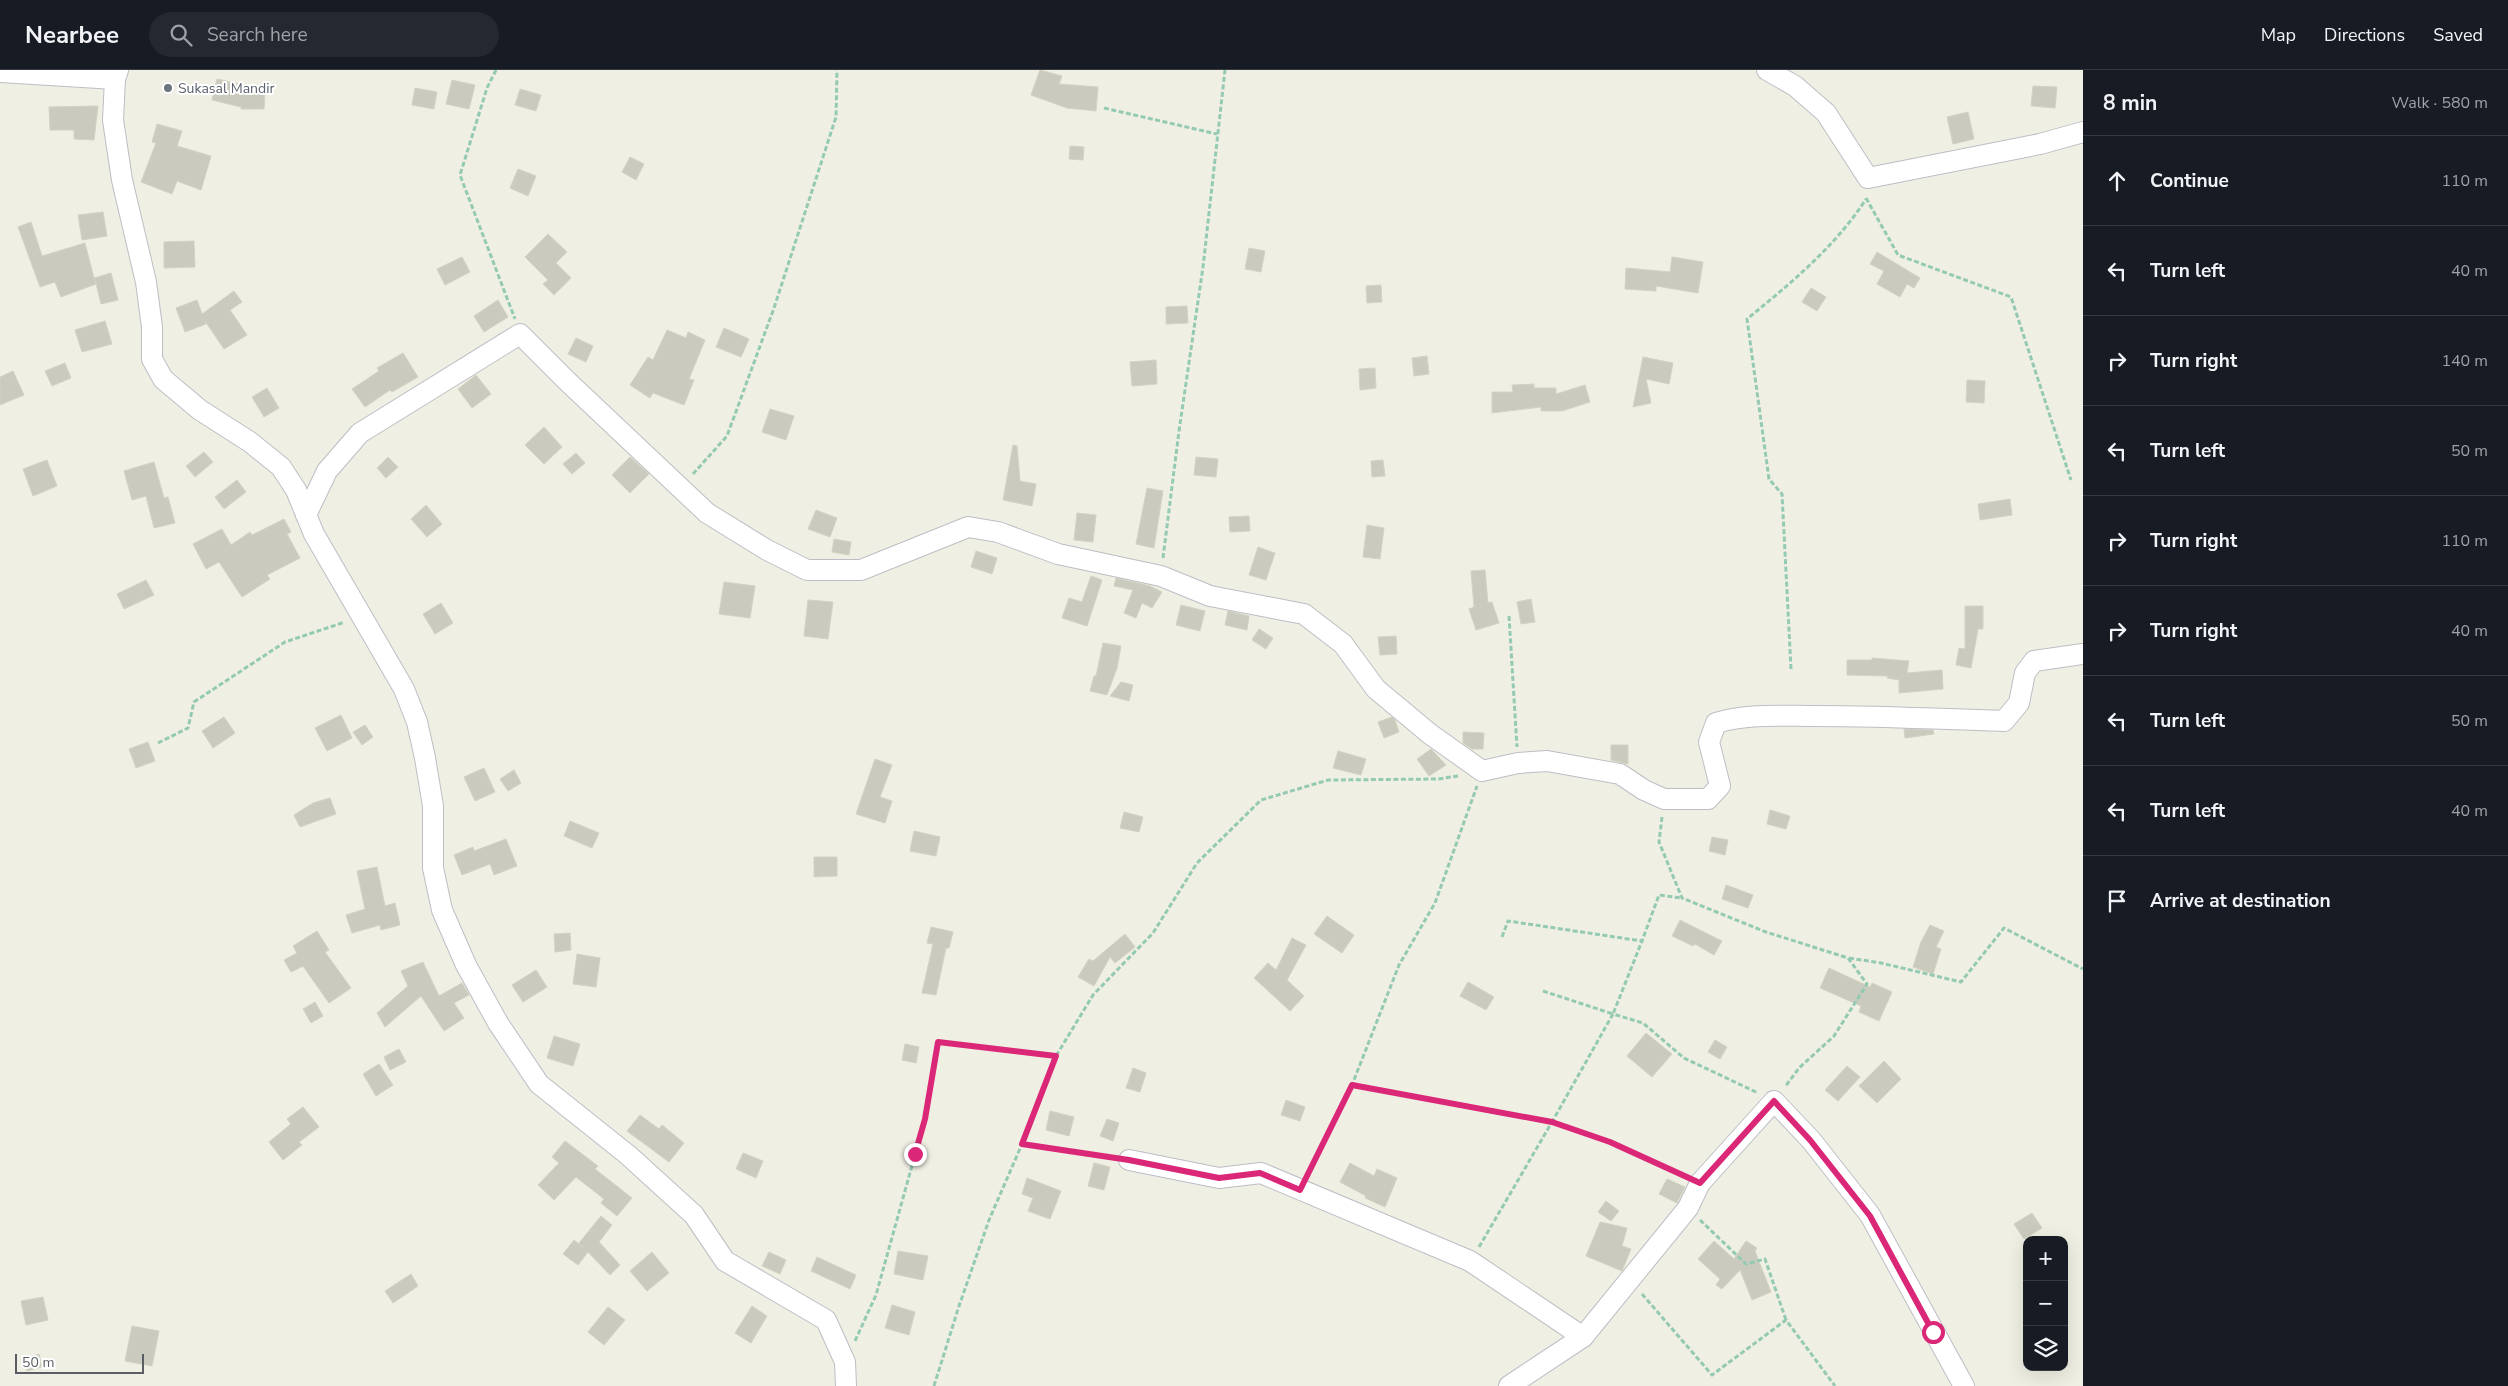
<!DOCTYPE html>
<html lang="en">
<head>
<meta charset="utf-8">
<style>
	:root { --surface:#171b24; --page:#242831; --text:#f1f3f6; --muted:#9ea1a6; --line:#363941 }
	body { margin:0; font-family:"Nunito Sans",sans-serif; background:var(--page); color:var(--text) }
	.controls { position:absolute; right:15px; bottom:15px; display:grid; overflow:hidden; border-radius:10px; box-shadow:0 5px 20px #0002 }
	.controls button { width:45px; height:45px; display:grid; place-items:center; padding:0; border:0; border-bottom:1px solid var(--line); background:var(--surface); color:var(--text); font:25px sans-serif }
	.scale { position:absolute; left:15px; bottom:12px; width:129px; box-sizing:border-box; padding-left:5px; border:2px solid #5b5d65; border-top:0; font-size:14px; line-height:18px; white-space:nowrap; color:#5b5d65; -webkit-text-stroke:4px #fff; paint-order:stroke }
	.stop { position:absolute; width:15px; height:15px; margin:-11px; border:4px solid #db2777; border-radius:50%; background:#fff }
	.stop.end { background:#db2777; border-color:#fff; box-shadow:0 1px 5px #0008 }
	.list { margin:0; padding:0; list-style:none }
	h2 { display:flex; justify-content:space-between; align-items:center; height:65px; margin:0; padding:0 20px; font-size:21px }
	h2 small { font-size:16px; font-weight:400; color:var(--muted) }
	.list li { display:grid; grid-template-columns:32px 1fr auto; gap:15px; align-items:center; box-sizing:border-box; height:90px; padding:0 20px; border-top:1px solid var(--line) }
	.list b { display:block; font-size:19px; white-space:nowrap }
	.list em { font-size:16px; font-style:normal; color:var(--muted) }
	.icon { flex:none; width:28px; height:28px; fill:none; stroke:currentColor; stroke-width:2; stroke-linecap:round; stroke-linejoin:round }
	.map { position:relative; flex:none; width:2083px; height:1316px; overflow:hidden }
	header { display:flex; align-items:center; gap:30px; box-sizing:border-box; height:70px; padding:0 25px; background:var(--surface); border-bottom:1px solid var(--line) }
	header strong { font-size:24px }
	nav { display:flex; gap:28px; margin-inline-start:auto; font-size:18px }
	.search { width:350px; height:45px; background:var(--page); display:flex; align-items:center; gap:12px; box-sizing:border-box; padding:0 18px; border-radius:28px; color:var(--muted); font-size:19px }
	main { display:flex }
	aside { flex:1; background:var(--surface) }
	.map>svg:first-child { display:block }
	.building { fill:#cacabf; stroke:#d4d3c0 }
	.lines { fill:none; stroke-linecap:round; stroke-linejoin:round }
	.minor-casing { stroke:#bdbec5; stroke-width:22 }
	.path { stroke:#95cab2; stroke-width:3; stroke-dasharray:5 2.5; stroke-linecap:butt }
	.minor { stroke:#fff; stroke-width:20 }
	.route { stroke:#db2777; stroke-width:6 }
	.worship-dot { fill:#6b7280; stroke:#fff; stroke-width:2 }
	.labels { text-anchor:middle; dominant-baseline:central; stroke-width:4; stroke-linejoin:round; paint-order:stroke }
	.worship-label { font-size:14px; fill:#5b616d; stroke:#fff; text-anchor:start }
</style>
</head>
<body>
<header>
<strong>Nearbee</strong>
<div class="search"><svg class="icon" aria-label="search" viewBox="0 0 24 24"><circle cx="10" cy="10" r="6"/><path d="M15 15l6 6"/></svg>Search here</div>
<nav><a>Map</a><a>Directions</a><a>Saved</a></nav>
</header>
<main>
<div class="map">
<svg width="2083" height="1316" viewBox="0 0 2083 1316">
	<rect width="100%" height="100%" fill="#efefe3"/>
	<g class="building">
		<path d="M 1040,0 L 1062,6 L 1059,14 L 1098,17 L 1096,41 L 1067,38 L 1031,25 Z"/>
		<path d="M 217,9 L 240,14 L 239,18 L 265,20 L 264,39 L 241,39 L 241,37 L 212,30 Z"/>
		<path d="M 452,10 L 475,15 L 469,39 L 446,34 Z"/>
		<path d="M 2033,16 L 2057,17 L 2055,38 L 2031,36 Z"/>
		<path d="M 415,18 L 437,22 L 434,39 L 412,35 Z"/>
		<path d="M 520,19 L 541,25 L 536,41 L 515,35 Z"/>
		<path d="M 98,36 L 94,70 L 74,69 L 74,60 L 50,60 L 49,37 Z"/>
		<path d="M 1968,42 L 1974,69 L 1953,74 L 1947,47 Z"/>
		<path d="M 157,54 L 182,61 L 177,76 L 211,86 L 201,120 L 177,111 L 172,124 L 141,112 L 156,73 L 152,72 Z"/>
		<path d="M 1070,76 L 1084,77 L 1083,90 L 1069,89 Z"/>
		<path d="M 630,87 L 644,94 L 636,110 L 622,102 Z"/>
		<path d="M 518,99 L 536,106 L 528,126 L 510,118 Z"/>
		<path d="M 103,142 L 107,166 L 82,170 L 78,145 Z"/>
		<path d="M 31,152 L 42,186 L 85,173 L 94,208 L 111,203 L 118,230 L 101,234 L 95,209 L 96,214 L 61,227 L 55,212 L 40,217 L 18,157 Z"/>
		<path d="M 548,164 L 567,182 L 556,193 L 571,208 L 554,225 L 543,214 L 548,210 L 525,187 Z"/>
		<path d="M 194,171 L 195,197 L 164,198 L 164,172 Z"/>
		<path d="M 1249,178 L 1265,181 L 1261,202 L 1245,199 Z"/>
		<path d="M 1877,182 L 1920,208 L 1914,218 L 1907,214 L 1900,227 L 1877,214 L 1884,201 L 1870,194 Z"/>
		<path d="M 462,187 L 470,202 L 445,215 L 437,199 Z"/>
		<path d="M 1672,187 L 1703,192 L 1698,223 L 1656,216 L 1656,221 L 1625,219 L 1626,198 L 1670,202 Z"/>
		<path d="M 1381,215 L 1382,232 L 1367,233 L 1366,216 Z"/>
		<path d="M 1811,218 L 1826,227 L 1817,241 L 1802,232 Z"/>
		<path d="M 234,221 L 242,232 L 230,240 L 247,265 L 224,279 L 205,251 L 206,254 L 185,262 L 176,238 L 197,230 L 202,244 Z"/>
		<path d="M 498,230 L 508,247 L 484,262 L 474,246 Z"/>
		<path d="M 1187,236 L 1188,253 L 1166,254 L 1166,237 Z"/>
		<path d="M 105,251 L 112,274 L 82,282 L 75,260 Z"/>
		<path d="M 724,258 L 749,269 L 741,287 L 716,277 Z"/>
		<path d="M 667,260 L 686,268 L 688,262 L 705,270 L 689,309 L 694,310 L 684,335 L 653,323 L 650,328 L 630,315 L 648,287 L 653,290 Z"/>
		<path d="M 576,268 L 593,276 L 586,292 L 568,284 Z"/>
		<path d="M 403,283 L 418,307 L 392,322 L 390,320 L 365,337 L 352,319 L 379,301 L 377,298 Z"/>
		<path d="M 1427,286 L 1429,304 L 1414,306 L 1412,288 Z"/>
		<path d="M 1643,287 L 1673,293 L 1669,314 L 1646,309 L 1651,333 L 1633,337 Z"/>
		<path d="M 1156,290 L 1157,314 L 1132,316 L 1130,292 Z"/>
		<path d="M 65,293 L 71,308 L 52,316 L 45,301 Z"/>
		<path d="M 1375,298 L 1376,318 L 1360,320 L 1359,299 Z"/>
		<path d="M 13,301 L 24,325 L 0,335 L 0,307 Z"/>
		<path d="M 476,305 L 491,324 L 472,338 L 458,319 Z"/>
		<path d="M 1967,310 L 1985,311 L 1984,333 L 1966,332 Z"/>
		<path d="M 1534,314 L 1534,318 L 1556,318 L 1556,324 L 1585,315 L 1590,332 L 1562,341 L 1541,341 L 1541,337 L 1492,343 L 1492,322 L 1513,322 L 1512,315 Z"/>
		<path d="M 267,318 L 279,338 L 264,347 L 252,327 Z"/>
		<path d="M 770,339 L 794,346 L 786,370 L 762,362 Z"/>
		<path d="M 544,357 L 562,377 L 544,394 L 525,375 Z"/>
		<path d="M 1013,375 L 1017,376 L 1020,411 L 1036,414 L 1032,436 L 1003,430 Z"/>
		<path d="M 204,382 L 213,392 L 195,407 L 186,396 Z"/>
		<path d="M 576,383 L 585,393 L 572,404 L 563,394 Z"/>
		<path d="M 388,387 L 398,397 L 386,408 L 377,398 Z"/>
		<path d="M 630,387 L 649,404 L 630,423 L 612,405 Z"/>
		<path d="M 1196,387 L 1218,389 L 1216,407 L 1194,405 Z"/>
		<path d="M 47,390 L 57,416 L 33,426 L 23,399 Z"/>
		<path d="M 1383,390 L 1385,406 L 1372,407 L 1371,391 Z"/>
		<path d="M 154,392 L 164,428 L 168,427 L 175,453 L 154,458 L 146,426 L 132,430 L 124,401 Z"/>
		<path d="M 237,410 L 246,422 L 224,439 L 215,427 Z"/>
		<path d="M 1147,418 L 1163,421 L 1154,478 L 1136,474 Z"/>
		<path d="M 2010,429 L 2012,445 L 1980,450 L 1978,434 Z"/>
		<path d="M 426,435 L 442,454 L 427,467 L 411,449 Z"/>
		<path d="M 816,440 L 837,448 L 830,467 L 808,459 Z"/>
		<path d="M 1077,443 L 1096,445 L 1093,472 L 1074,470 Z"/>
		<path d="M 1249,446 L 1250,461 L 1230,462 L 1229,447 Z"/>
		<path d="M 284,449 L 291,462 L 287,464 L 300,488 L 267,505 L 270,509 L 242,527 L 219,492 L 206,499 L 193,474 L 222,459 L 231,475 L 250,462 L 252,465 Z"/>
		<path d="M 1367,455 L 1384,458 L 1380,489 L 1363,487 Z"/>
		<path d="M 834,469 L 851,472 L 849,485 L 832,482 Z"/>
		<path d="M 1258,477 L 1275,483 L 1266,510 L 1249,505 Z"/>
		<path d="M 976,481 L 997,488 L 992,504 L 971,497 Z"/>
		<path d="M 1485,500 L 1488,533 L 1492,532 L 1499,553 L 1476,560 L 1469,539 L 1474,537 L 1471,501 Z"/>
		<path d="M 1091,506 L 1102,510 L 1087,556 L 1062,548 L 1069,528 L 1082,532 Z"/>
		<path d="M 1116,508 L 1150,516 L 1162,522 L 1152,538 L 1142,533 L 1136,548 L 1124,543 L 1133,520 L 1114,516 Z"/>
		<path d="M 146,510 L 154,525 L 124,539 L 117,524 Z"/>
		<path d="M 724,512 L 755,516 L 750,548 L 719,544 Z"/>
		<path d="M 1531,529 L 1535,552 L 1521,554 L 1517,532 Z"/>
		<path d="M 808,530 L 833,532 L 828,569 L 804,566 Z"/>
		<path d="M 441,533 L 453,553 L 435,564 L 423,544 Z"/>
		<path d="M 1181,535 L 1205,541 L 1200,561 L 1176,555 Z"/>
		<path d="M 1965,536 L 1983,536 L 1983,559 L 1978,559 L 1971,598 L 1956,595 L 1959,578 L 1965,579 Z"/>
		<path d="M 1228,541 L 1249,546 L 1247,560 L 1225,555 Z"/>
		<path d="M 1259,559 L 1273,568 L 1266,579 L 1252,570 Z"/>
		<path d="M 1396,566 L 1397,584 L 1380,585 L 1378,567 Z"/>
		<path d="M 1103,573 L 1121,576 L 1117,598 L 1107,625 L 1090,621 L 1094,606 L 1096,606 Z"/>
		<path d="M 1872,588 L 1909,591 L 1907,603 L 1942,600 L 1943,619 L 1899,623 L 1899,610 L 1887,608 L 1888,606 L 1847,605 L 1847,590 L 1872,590 Z"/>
		<path d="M 1121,612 L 1133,615 L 1129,631 L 1110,626 Z"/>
		<path d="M 341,645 L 352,668 L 327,681 L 315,658 Z"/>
		<path d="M 224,647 L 235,663 L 213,678 L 202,661 Z"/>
		<path d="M 1392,647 L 1395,650 L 1399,662 L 1384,668 L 1378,652 Z"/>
		<path d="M 365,655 L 373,667 L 362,675 L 353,662 Z"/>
		<path d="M 1904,659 L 1933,660 L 1934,664 L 1905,668 Z"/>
		<path d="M 1463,662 L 1484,663 L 1483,679 L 1472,679 L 1463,673 Z"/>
		<path d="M 148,672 L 155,691 L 136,698 L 129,679 Z"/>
		<path d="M 1611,675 L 1628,675 L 1628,694 L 1611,690 Z"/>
		<path d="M 1431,679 L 1446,695 L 1429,706 L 1417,689 Z"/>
		<path d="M 1338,681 L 1366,689 L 1361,705 L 1333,698 Z"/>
		<path d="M 875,689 L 892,695 L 880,727 L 892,731 L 885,753 L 856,744 Z"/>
		<path d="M 484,698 L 495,722 L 475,731 L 464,707 Z"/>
		<path d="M 514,700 L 521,713 L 508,721 L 500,709 Z"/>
		<path d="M 330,728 L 336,744 L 300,757 L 294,745 L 313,733 Z"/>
		<path d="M 1770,740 L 1790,746 L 1786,759 L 1767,754 Z"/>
		<path d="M 1124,742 L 1143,747 L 1139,762 L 1120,758 Z"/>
		<path d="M 570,751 L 599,763 L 592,778 L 564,766 Z"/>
		<path d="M 914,761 L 940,767 L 936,786 L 910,781 Z"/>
		<path d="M 1712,767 L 1728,770 L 1725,785 L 1709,781 Z"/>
		<path d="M 506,769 L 517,796 L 494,805 L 490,794 L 462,805 L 454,785 L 473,777 L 474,781 Z"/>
		<path d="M 814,787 L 837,787 L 837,806 L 814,807 Z"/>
		<path d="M 377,797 L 385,836 L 395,833 L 400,855 L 381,860 L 380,855 L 352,863 L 346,845 L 365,839 L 357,801 Z"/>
		<path d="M 1726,815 L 1753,825 L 1748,838 L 1722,829 Z"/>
		<path d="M 1327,846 L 1354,865 L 1342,883 L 1314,864 Z"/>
		<path d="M 1680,850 L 1722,871 L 1714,885 L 1695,874 L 1693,876 L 1672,866 Z"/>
		<path d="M 1930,855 L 1944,861 L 1936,877 L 1941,879 L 1933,904 L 1913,897 L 1921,872 Z"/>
		<path d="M 931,857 L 953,862 L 949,878 L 946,878 L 936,925 L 922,923 L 933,874 L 927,873 Z"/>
		<path d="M 317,861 L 329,880 L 325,882 L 351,918 L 329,933 L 303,896 L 291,902 L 284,890 L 297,883 L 293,876 Z"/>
		<path d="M 570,863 L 571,880 L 555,882 L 554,864 Z"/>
		<path d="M 1125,864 L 1135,877 L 1115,893 L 1110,887 L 1094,916 L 1078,907 L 1089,889 L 1093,891 Z"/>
		<path d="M 1292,868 L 1306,875 L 1287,910 L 1304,926 L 1290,941 L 1254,908 L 1268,893 L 1276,900 Z"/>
		<path d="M 577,884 L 600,888 L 596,917 L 573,914 Z"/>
		<path d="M 423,892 L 439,926 L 462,913 L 469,925 L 454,933 L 464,948 L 444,961 L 421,926 L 385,957 L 377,943 L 408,916 L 401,901 Z"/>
		<path d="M 1829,898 L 1870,917 L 1872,913 L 1892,922 L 1879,951 L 1859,942 L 1861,936 L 1820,918 Z"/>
		<path d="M 536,900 L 547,917 L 523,932 L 512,915 Z"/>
		<path d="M 1468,912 L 1494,927 L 1486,940 L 1460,926 Z"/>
		<path d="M 315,932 L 323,946 L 311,953 L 303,939 Z"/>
		<path d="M 1646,963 L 1672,984 L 1652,1007 L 1627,986 Z"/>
		<path d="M 554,966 L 580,974 L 573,996 L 547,988 Z"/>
		<path d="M 1715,970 L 1727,977 L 1720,989 L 1708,982 Z"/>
		<path d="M 905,974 L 919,977 L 916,993 L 902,990 Z"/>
		<path d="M 399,979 L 406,992 L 390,1000 L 384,987 Z"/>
		<path d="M 1884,991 L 1901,1009 L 1877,1033 L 1859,1016 Z"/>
		<path d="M 379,994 L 393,1015 L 376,1026 L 363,1004 Z"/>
		<path d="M 1847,996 L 1860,1007 L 1838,1031 L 1825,1020 Z"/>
		<path d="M 1133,998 L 1146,1003 L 1140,1022 L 1126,1018 Z"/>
		<path d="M 1286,1030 L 1305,1037 L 1300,1051 L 1281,1045 Z"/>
		<path d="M 303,1037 L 319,1057 L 299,1072 L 302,1075 L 283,1090 L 269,1072 L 291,1054 L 287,1049 Z"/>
		<path d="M 1050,1041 L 1074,1047 L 1069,1066 L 1046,1060 Z"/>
		<path d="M 640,1045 L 659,1059 L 662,1055 L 684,1073 L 669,1092 L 627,1061 Z"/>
		<path d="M 1107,1049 L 1119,1053 L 1113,1071 L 1100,1066 Z"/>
		<path d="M 565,1071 L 598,1096 L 595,1099 L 632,1128 L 617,1146 L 601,1133 L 604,1129 L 576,1107 L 554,1130 L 538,1115 L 559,1093 L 552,1087 Z"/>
		<path d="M 743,1083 L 763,1091 L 756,1108 L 736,1099 Z"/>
		<path d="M 1094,1093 L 1110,1097 L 1104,1120 L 1088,1116 Z"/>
		<path d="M 1350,1093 L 1374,1106 L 1377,1099 L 1397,1108 L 1385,1137 L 1365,1128 L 1366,1126 L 1340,1112 Z"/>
		<path d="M 1027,1108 L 1061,1121 L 1050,1149 L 1028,1141 L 1033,1128 L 1022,1124 Z"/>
		<path d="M 1667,1109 L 1685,1117 L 1677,1133 L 1659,1124 Z"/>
		<path d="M 1606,1131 L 1619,1141 L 1611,1151 L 1598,1142 Z"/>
		<path d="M 2032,1143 L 2042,1158 L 2024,1169 L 2014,1154 Z"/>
		<path d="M 601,1146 L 612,1155 L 599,1172 L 620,1195 L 610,1205 L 588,1182 L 578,1195 L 563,1184 L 574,1170 L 584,1178 L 579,1173 Z"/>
		<path d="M 1600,1152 L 1627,1158 L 1622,1176 L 1631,1179 L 1622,1201 L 1586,1186 Z"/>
		<path d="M 1714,1171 L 1734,1189 L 1746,1171 L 1757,1178 L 1755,1181 L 1771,1222 L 1752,1230 L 1740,1200 L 1722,1219 L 1716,1215 L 1720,1209 L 1698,1189 Z"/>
		<path d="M 898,1181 L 928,1186 L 923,1210 L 894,1204 Z"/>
		<path d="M 652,1182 L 669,1203 L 647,1221 L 630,1201 Z"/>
		<path d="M 769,1182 L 786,1190 L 780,1204 L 762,1196 Z"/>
		<path d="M 817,1187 L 856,1205 L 850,1219 L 811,1201 Z"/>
		<path d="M 411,1204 L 418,1216 L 393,1233 L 385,1221 Z"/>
		<path d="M 43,1227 L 48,1250 L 26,1255 L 21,1231 Z"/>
		<path d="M 892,1235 L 915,1242 L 909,1265 L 885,1258 Z"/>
		<path d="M 752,1236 L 767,1246 L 751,1273 L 735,1263 Z"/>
		<path d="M 608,1237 L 625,1250 L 604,1275 L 588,1262 Z"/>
		<path d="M 132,1256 L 159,1261 L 152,1296 L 125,1291 Z"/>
		<path d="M 39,1284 L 42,1297 L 27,1301 L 24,1288 Z"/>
	</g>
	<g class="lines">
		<defs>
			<g id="minor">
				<path d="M 118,0 L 115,9 L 113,50 L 122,110 L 146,212 L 152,257 L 152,289 L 163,309 L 200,340 L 250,372 L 281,397 L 296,420 L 314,464 L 404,619 L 417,652 L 425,688 L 433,736 L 433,798 L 442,840 L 466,895 L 498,953 L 539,1014 L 628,1085 L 694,1145 L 725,1191 L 826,1250 L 845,1292 L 846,1316"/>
				<path d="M 1767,0 L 1795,16 L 1826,43 L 1868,108 L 2040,74 L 2083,62"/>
				<path d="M 0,2 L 115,9"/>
				<path d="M 306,445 L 327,401 L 360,363 L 520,264 L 567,311 L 707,443 L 767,480 L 807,500 L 861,500 L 968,457 L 998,462 L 1058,484 L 1161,506 L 1210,526 L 1304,544 L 1343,574 L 1376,619 L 1430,664 L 1482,701 L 1518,693 L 1547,691 L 1620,704 L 1644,720 L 1664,729 L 1708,729 L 1720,716 L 1709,672 L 1716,653 C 1748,643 1783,646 1816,646 C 1878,646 1941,649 2004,651 L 2019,633 L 2025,603 L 2034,591 L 2083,584"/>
				<path d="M 1129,1090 L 1219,1108 L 1261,1103 L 1470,1191 L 1583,1267"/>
				<path d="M 1509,1316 L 1583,1267 L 1688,1138 L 1700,1113 L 1774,1031 L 1811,1070 L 1870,1145 L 1964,1316"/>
			</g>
		</defs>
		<use href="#minor" class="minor-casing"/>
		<g class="path">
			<path d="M 496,0 L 487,18 L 460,105 L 515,249"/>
			<path d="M 1104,38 L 1217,64"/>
			<path d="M 1866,128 L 1898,185 L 2011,227 L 2071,410"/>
			<path d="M 693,404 L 727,366 L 774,238 L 836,47 L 837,0"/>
			<path d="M 1163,488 L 1179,361 L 1203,197 L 1225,0"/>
			<path d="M 1509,546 L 1517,677"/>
			<path d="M 1791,599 L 1782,424 L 1769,409 L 1747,249 C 1790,214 1836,176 1866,129"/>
			<path d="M 158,673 L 188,658 L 194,632 L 285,572 L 345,552"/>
			<path d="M 1662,747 L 1659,772 L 1682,828 L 1766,862 L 1848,888 L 1867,914 L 1834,966 L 1799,998 L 1785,1017"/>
			<path d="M 1502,867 L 1508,851 L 1642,871 L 1659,825 L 1681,828"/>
			<path d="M 1849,888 L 1881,893 L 1961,912 L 2004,858 L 2083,899"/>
			<path d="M 1543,921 L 1613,944 L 1642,871"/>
			<path d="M 1352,1015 L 1552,1052 L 1613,944 L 1643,953 L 1684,988 L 1758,1023"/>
			<path d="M 1022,1074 L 1113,1088"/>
			<path d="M 1308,1104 L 1352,1015 L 1399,895 L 1435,833 L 1477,716"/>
			<path d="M 1700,1150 L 1746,1194 L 1765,1189 L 1786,1250"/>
			<path d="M 1479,1177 L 1552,1052 L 1610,1072 L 1683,1106"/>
			<path d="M 1642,1224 L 1712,1305 L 1786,1250 L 1835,1316"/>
			<path d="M 855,1271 L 876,1225 L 925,1049 L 938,972 L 1056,986"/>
			<path d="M 934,1316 L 959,1236 L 989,1150 L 1022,1074 L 1056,986 L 1093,925 L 1153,863 L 1197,793 L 1261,730 L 1328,710 L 1438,709 L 1458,706"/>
		</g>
		<use href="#minor" class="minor"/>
	</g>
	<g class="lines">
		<path class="route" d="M 915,1084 L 925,1049 L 938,972 L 1056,986 L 1022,1074 L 1129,1090 L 1219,1108 L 1260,1103 L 1300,1120 L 1352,1015 L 1552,1052 L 1610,1072 L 1700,1113 L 1774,1031 L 1810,1070 L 1870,1146 L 1933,1262"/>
	</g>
	<circle class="worship-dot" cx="168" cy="18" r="5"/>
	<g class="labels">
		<g class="worship-label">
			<text x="178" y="18">Sukasal Mandir</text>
		</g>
	</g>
</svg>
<div class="controls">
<button>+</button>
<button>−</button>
<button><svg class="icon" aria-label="layers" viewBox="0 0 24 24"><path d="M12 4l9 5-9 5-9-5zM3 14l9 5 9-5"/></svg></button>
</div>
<div class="scale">50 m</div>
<div class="stop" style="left:1933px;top:1262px"></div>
<div class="stop end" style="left:915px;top:1084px"></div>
</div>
<aside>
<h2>8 min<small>Walk · 580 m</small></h2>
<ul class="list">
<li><svg class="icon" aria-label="ahead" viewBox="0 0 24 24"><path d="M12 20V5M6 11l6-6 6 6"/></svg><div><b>Continue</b></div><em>110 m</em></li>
<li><svg class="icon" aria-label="left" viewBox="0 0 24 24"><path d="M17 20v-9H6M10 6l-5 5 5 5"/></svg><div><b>Turn left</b></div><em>40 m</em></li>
<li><svg class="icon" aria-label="right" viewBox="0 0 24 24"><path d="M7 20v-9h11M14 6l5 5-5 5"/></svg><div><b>Turn right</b></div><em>140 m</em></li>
<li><svg class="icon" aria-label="left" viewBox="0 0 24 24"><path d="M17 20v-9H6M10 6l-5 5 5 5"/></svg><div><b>Turn left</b></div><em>50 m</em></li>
<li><svg class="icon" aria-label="right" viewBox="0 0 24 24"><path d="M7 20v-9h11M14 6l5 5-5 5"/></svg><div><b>Turn right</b></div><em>110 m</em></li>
<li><svg class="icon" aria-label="right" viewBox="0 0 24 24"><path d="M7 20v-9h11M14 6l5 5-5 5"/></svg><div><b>Turn right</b></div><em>40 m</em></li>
<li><svg class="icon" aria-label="left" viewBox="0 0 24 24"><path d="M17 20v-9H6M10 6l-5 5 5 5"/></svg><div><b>Turn left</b></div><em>50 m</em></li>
<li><svg class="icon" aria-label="left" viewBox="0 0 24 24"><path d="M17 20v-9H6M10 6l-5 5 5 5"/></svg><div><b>Turn left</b></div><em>40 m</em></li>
<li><svg class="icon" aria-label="arrive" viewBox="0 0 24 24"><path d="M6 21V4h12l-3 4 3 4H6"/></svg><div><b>Arrive at destination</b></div></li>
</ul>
</aside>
</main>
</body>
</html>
